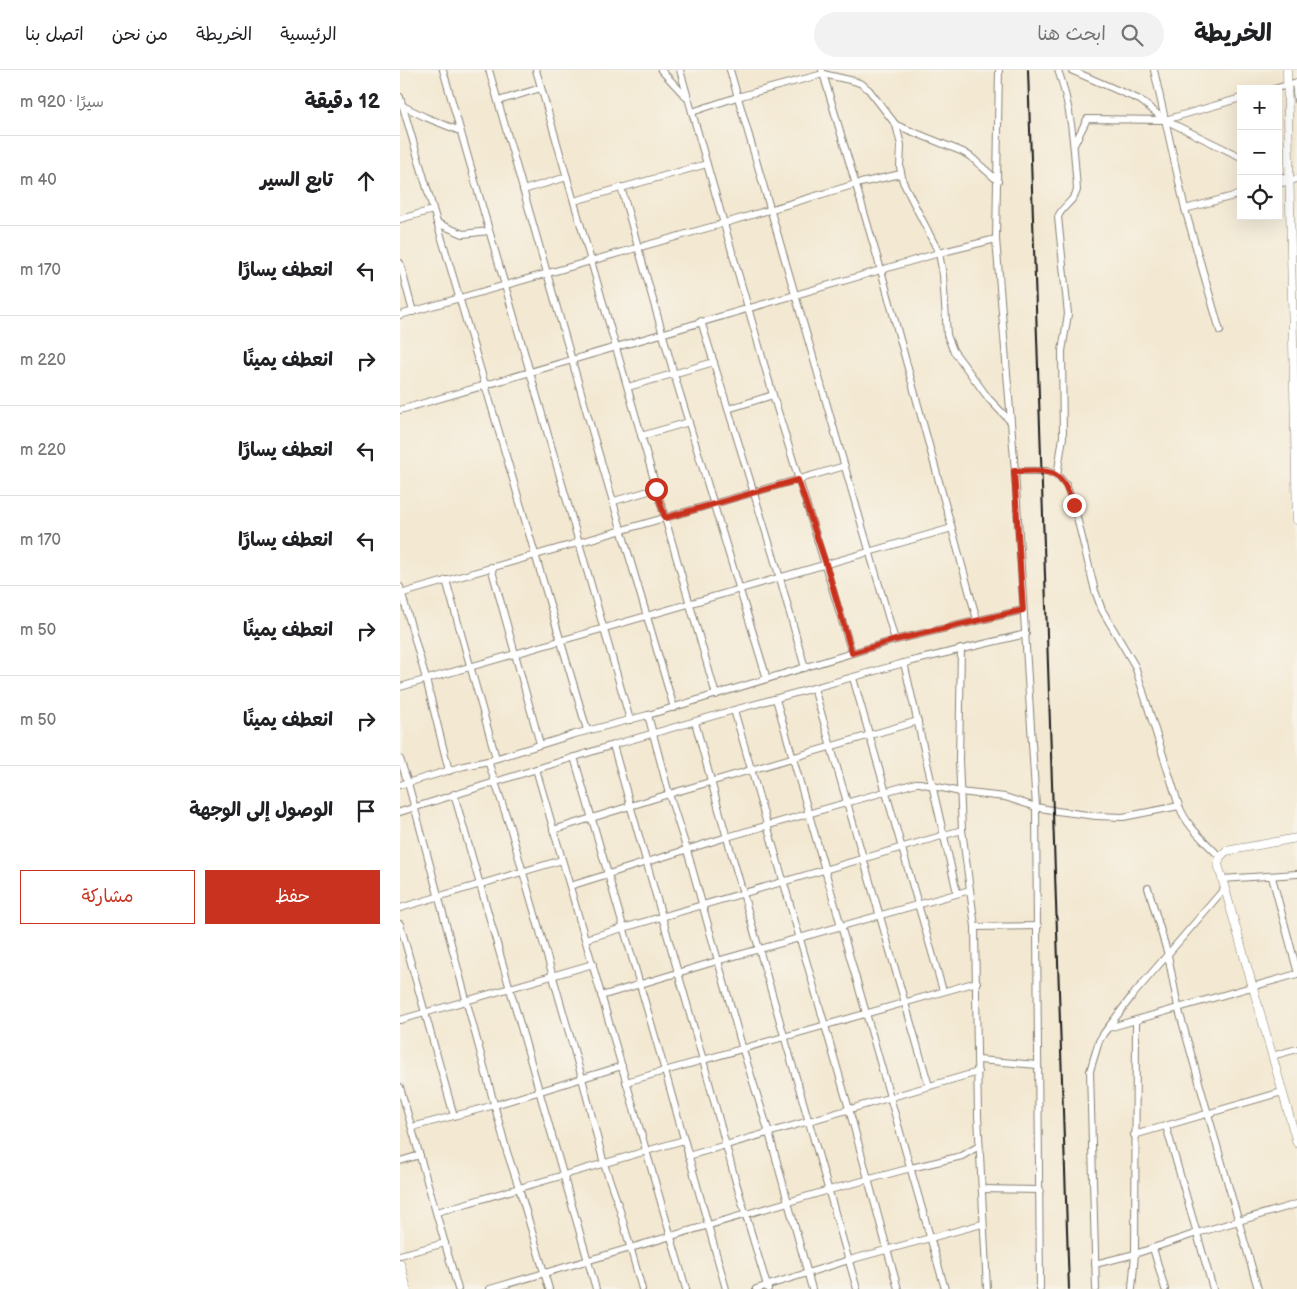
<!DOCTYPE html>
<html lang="ar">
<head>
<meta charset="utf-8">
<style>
	:root { --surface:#fff; --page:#f2f2f2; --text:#202124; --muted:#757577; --line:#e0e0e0; --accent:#c8321e }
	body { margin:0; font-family:"Balsamiq Sans","Playpen Sans Arabic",sans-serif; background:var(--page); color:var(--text); direction:rtl }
	.controls { position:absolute; right:15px; top:15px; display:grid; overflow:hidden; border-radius:0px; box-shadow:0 5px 20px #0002 }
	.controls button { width:45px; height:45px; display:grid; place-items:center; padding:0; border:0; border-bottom:1px solid var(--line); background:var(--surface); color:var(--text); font:25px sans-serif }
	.stop { position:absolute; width:15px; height:15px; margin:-11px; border:4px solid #c8321e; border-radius:50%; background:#fff }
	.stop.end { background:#c8321e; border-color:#fff; box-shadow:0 1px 5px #0008 }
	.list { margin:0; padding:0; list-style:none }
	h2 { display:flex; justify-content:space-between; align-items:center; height:65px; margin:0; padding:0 20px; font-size:21px }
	h2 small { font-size:16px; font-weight:400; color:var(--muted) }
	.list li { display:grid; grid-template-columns:32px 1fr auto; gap:15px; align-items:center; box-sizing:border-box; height:90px; padding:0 20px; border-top:1px solid var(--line) }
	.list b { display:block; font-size:19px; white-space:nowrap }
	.list em { font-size:16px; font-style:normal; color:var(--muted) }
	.actions { display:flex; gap:10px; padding:15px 20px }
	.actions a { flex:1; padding:11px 0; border:1px solid var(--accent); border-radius:0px; text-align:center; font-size:18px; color:var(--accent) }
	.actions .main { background:var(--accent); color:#fff }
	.icon { flex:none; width:28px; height:28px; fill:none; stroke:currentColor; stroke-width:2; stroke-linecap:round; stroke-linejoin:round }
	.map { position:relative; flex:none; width:897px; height:1219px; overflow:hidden; direction:ltr }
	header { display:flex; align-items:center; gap:30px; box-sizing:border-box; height:70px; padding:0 25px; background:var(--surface); border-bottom:1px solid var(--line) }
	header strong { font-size:24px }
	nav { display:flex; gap:28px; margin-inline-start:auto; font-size:18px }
	.search { width:350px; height:45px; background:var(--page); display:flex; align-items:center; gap:12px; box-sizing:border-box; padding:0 18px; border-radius:28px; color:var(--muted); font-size:19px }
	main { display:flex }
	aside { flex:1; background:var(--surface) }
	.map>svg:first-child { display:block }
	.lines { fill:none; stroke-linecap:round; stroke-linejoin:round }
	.minor-casing { stroke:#888276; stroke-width:8 }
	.tertiary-casing { stroke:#888276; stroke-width:9 }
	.minor { stroke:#fff; stroke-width:6 }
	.tertiary { stroke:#fff; stroke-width:8 }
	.rail { stroke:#1c1c1c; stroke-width:2 }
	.route { stroke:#c8321e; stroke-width:6 }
</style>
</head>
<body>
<header>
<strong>الخريطة</strong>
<div class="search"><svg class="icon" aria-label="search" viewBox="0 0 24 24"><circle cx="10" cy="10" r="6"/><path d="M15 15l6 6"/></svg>ابحث هنا</div>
<nav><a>الرئيسية</a><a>الخريطة</a><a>من نحن</a><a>اتصل بنا</a></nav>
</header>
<main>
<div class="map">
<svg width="897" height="1219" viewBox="0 0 897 1219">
	<rect width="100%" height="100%" fill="#f7f3e8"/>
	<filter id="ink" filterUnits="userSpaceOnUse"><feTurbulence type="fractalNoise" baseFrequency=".02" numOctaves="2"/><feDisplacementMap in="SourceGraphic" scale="10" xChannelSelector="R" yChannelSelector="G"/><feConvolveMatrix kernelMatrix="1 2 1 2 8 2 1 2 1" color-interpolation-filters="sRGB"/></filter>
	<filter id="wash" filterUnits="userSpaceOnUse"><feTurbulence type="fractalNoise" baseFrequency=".0096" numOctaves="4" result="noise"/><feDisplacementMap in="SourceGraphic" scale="20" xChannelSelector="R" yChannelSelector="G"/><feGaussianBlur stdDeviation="1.12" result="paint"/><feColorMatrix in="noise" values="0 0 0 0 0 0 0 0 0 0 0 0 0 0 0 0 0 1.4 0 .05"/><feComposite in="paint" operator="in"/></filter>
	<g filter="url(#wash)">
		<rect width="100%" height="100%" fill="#f3e8d1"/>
	</g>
	<g filter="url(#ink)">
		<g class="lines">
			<defs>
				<g id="minor">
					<path d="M 43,0 L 230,650"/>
					<path d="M 89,0 L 193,364 L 274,638"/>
					<path d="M 136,0 L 316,625"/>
					<path d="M 261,0 L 287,28"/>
					<path d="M 280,0 L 373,325 L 452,583"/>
					<path d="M 330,0 L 495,570"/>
					<path d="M 422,0 L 481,200 L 577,550"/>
					<path d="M 599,0 L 596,169 L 615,401 L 636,737 L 640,1219"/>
					<path d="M 671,0 L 740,30 L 765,50 L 841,87"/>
					<path d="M 754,0 L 785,139 L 820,261"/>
					<path d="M 895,13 L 897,30"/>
					<path d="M 874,19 L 897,12"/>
					<path d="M 0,27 L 187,660"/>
					<path d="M 98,31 L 141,18"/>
					<path d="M 1,35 L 25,47 L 60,61"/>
					<path d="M 292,42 L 337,27 L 423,4 L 454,11 L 462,14 L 469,20 L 496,55 L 563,82 L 571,87 L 598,111"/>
					<path d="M 496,55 L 501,75 L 500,97 L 503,112 L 539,183 L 543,205 L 547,265 L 553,280 L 589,329 L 610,351"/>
					<path d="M 674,75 L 687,49 L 765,50 L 841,28"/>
					<path d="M 878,105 L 890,111"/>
					<path d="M 878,114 L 897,109"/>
					<path d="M 221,117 L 274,304 L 367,609"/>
					<path d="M 123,120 L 167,107"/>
					<path d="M 174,131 L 307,94"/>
					<path d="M 785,139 L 841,124"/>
					<path d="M 0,149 L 33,140"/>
					<path d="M 37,153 L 63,164 L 89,161"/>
					<path d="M 0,193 L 13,242"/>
					<path d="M 0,245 L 325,153 L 456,114 L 501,104"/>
					<path d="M 301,251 L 380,508 L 405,598"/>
					<path d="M 228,317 L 314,292"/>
					<path d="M 328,339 L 373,325"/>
					<path d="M 0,340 L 539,183 L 596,169"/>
					<path d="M 241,366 L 289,352"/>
					<path d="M 615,401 L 647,401 L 659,407 L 666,415 L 674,435 L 695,521 L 702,540 L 735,596 L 779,736 C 788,758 803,769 820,787"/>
					<path d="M 657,406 L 663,367 L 662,281 L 668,244 L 658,147 C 662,136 675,131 677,120 C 674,78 672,39 658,0"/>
					<path d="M 214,431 L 256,419"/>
					<path d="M 91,497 L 140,674"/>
					<path d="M 46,510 L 96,688"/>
					<path d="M 0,517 L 26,609 L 49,701"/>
					<path d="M 0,524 L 445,396"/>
					<path d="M 561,579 L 559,690 L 562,760 L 575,857 L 578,1046 L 587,1219"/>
					<path d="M 504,593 L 557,823"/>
					<path d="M 453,608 L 543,921"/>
					<path d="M 0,617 L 552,458"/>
					<path d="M 414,618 L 529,1016"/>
					<path d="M 376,629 L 545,1219"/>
					<path d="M 334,640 L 449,1039 L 498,1219"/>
					<path d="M 248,645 L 269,724 L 287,780 L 343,980 L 369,1063 L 412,1219"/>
					<path d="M 295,652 L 319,740 L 457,1219"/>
					<path d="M 213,675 L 303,990 L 335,1109 L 368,1219"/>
					<path d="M 174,687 L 265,1001 L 326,1219"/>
					<path d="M 0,689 L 8,713 L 107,1082 L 119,1118 L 149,1219"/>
					<path d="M 88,691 L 110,757 L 182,1008 L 204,1094 L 219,1137 L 242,1219"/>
					<path d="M 136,699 L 286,1219"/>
					<path d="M 0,715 L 64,696 L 88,691 L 175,664 L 248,645 L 495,570 L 623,540"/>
					<path d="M 54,724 L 196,1219"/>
					<path d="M 0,742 L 213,675 L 334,640 L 504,593 L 626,564"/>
					<path d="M 153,760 L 269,724 L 518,651"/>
					<path d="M 872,807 L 897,900"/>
					<path d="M 822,809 L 897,804"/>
					<path d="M 170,816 L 327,767 L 516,713 L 520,713 L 560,722 L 605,727 L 636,737 L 657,741 L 696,746 L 723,747 L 779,736"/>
					<path d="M 748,818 L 768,885 L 778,937 L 808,1044 L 858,1219"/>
					<path d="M 0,838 L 162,790"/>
					<path d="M 0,854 L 54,1046"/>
					<path d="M 575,857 L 638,856"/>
					<path d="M 185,869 L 562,760"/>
					<path d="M 201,926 L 317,891 L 570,820"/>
					<path d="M 0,950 L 193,894"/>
					<path d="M 708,958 L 897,904"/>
					<path d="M 872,986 L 897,979"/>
					<path d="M 578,990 L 638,995"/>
					<path d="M 226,1012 L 577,912"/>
					<path d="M 0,1017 L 58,1219"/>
					<path d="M 766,1056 L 813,1219"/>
					<path d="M 12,1057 L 95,1035 L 222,996"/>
					<path d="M 734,1065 L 882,1022"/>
					<path d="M 288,1086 L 578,1002"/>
					<path d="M 0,1091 L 20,1085"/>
					<path d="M 582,1119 L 640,1120"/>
					<path d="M 37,1142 L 284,1070"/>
					<path d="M 753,1178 L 765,1219"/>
					<path d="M 0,1185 L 45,1173"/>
					<path d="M 695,1194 L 735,1184 L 797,1163 L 897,1134"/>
					<path d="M 90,1219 L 429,1120 L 511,1098 L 562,1086 L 579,1076"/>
					<path d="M 356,1219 L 449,1190 L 582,1154"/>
					<path d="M 696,1219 L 690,1001 L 699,971 L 704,963 L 732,926 L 824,819"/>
					<path d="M 732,1219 L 735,1184 L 736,951"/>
				</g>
				<g id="tertiary">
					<path d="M 887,0 L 897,450"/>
					<path d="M 897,768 L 826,781 L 820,787 L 818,794 L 897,1073"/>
					<path d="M 0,1193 L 7,1219"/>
					<path d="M 0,1216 L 1,1219"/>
				</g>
			</defs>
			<use href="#minor" class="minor-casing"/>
			<use href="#tertiary" class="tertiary-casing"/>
			<use href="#minor" class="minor"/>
			<use href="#tertiary" class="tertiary"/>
			<path class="rail" d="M 628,0 L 669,1219"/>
		</g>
	</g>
	<g class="lines" filter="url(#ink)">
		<path class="route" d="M 256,419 L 265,448 L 398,410 L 426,494 L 452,583 L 495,570 L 623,540 L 614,401 C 652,401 659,396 674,435"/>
	</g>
</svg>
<div class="controls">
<button>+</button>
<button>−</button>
<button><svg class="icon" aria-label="locate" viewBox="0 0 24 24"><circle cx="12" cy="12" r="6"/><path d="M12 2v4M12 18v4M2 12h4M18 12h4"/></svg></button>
</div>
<div class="stop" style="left:256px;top:419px"></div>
<div class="stop end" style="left:674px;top:435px"></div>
</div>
<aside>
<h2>12 دقيقة<small>سيرًا · 920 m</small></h2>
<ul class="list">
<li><svg class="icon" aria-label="ahead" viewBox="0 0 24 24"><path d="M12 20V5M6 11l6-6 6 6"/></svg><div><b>تابع السير</b></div><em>40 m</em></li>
<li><svg class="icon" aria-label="left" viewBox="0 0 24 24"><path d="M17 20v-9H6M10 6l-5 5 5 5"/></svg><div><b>انعطف يسارًا</b></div><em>170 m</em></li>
<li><svg class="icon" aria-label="right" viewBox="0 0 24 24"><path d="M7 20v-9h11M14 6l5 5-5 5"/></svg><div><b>انعطف يمينًا</b></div><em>220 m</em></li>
<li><svg class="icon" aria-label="left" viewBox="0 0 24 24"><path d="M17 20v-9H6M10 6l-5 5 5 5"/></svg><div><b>انعطف يسارًا</b></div><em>220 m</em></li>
<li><svg class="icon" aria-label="left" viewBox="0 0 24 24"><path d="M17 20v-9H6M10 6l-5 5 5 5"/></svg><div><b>انعطف يسارًا</b></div><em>170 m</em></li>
<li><svg class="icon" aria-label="right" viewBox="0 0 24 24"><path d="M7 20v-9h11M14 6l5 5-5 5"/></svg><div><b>انعطف يمينًا</b></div><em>50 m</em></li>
<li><svg class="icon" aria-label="right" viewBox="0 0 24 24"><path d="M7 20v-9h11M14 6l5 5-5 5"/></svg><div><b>انعطف يمينًا</b></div><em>50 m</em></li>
<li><svg class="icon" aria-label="arrive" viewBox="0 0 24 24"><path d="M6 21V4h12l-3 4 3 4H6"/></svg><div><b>الوصول إلى الوجهة</b></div></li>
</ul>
<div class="actions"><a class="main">حفظ</a><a>مشاركة</a></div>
</aside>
</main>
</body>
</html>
